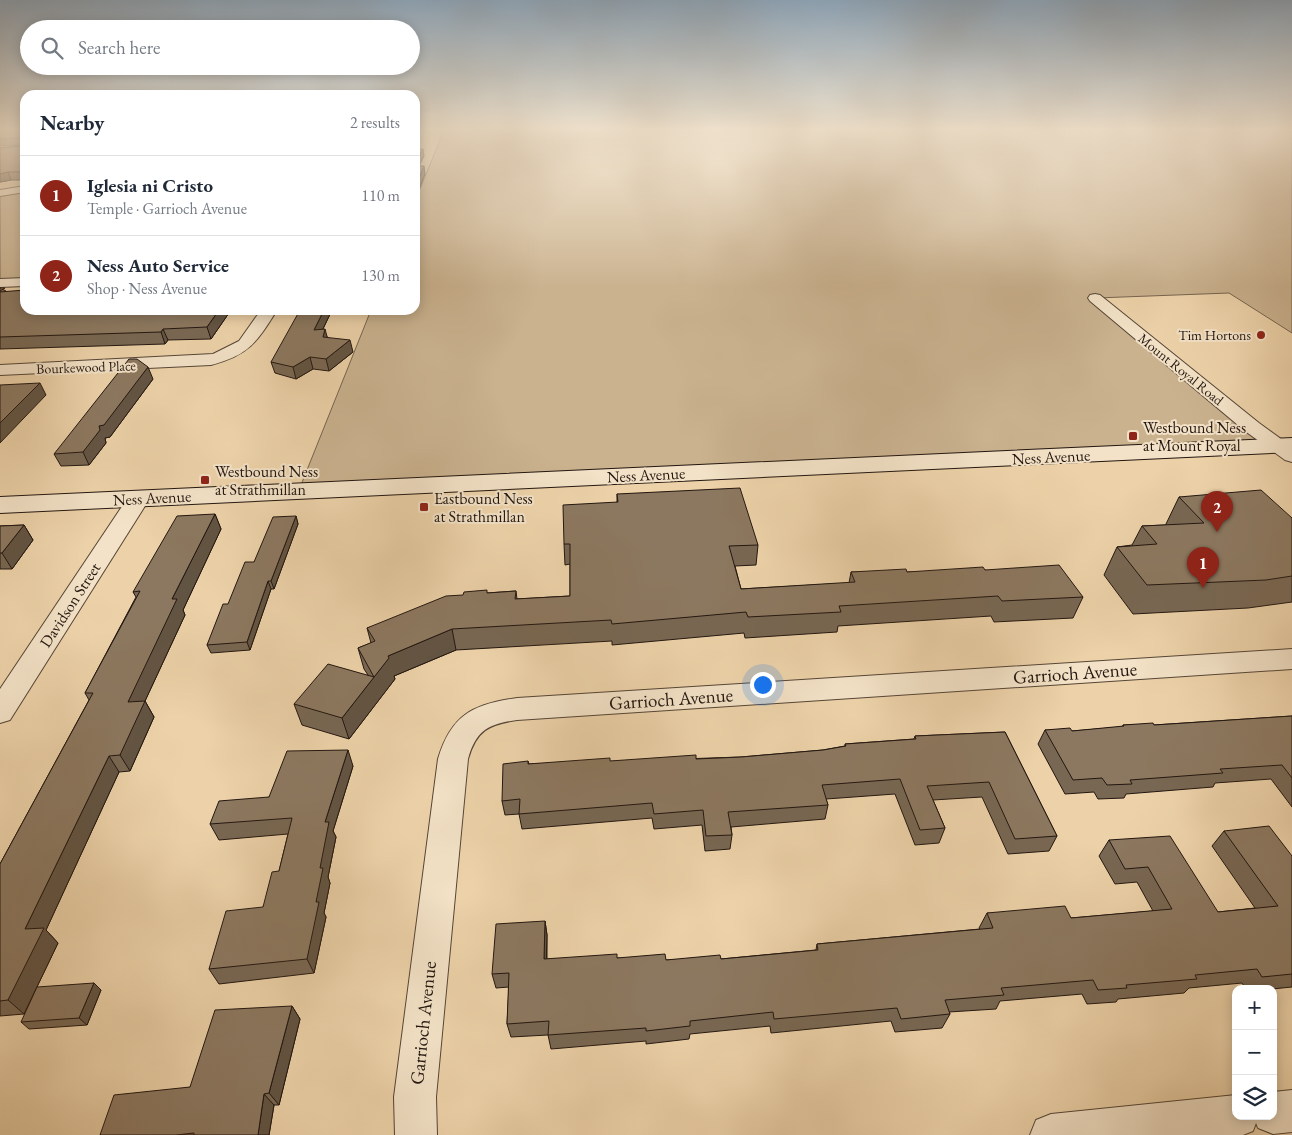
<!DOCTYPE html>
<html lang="en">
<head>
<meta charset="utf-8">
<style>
	:root { --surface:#fff; --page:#f6f6f7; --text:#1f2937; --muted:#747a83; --line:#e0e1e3; --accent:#8f2418 }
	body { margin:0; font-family:"EB Garamond",serif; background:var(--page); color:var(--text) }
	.controls { position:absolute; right:15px; bottom:15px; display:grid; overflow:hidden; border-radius:10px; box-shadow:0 2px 12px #0003 }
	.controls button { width:45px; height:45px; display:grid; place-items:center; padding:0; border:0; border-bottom:1px solid var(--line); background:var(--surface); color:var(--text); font:25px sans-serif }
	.you { position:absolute; left:762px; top:684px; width:18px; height:18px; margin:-12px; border:4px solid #fff; border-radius:50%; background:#1a73e8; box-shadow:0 0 0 8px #1a73e833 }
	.badge { display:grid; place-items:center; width:32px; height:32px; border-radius:50%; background:var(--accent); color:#fff; font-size:16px; font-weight:700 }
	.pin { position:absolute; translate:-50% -41px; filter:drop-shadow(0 1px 2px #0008) }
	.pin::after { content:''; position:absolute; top:26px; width:18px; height:15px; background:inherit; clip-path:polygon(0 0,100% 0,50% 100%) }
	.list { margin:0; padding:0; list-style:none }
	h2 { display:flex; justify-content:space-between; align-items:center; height:65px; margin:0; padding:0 20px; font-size:21px }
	h2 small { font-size:16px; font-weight:400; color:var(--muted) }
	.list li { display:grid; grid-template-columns:32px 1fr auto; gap:15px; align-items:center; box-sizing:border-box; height:80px; padding:0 20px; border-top:1px solid var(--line) }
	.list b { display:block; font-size:19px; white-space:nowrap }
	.list p { margin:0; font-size:16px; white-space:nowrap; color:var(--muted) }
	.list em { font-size:16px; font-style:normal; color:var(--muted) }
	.icon { flex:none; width:28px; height:28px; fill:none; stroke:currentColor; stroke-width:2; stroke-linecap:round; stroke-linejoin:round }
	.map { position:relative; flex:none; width:1292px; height:1135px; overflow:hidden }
	.search { position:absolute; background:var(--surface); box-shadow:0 2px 12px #0003; left:20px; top:20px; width:400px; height:55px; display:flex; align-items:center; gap:12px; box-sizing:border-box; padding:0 18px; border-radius:28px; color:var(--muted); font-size:19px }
	.panel { position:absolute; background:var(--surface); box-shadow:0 2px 12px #0003; left:20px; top:90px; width:400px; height:225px; border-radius:15px }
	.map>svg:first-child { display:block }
	.green { fill:#cab28f; stroke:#766450 }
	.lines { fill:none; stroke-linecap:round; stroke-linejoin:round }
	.minor-casing { stroke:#554536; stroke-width:2 }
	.secondary-casing { stroke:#221610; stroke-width:2 }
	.minor { fill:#f3e2c7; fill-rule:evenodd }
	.secondary { fill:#f3e2c7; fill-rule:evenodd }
	.wall { fill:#786753; stroke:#221610 }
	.shaded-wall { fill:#625443; stroke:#221610 }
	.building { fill:#8c7860; stroke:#221610 }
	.poi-dot { fill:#8f2418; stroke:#f3e2c7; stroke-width:2 }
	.labels { text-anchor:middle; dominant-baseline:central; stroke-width:4; stroke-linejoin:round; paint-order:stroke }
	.far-poi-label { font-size:14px; fill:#221610; stroke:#f3e2c7; text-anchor:end }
	.far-street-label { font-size:14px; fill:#221610; stroke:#f3e2c7 }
	.poi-label { font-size:16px; fill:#221610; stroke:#f3e2c7; text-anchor:start }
	.street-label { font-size:16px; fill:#221610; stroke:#f3e2c7 }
	.near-street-label { font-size:19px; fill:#221610; stroke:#f3e2c7 }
</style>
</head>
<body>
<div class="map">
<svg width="1292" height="1135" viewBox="0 0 1292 1135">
	<rect width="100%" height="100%" fill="#edd2a9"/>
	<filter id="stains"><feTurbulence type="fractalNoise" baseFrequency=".004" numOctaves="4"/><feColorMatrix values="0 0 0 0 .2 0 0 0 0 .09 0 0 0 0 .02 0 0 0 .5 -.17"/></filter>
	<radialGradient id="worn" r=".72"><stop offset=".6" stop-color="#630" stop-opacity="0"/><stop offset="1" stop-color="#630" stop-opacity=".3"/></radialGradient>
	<g class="green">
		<path d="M 445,128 L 1292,128 L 1292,333 L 1229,293 L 1096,298 L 1279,446 L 299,490 L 371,310 L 415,310 L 415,201 Z"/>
		<path d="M 25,191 L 25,279 L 0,279 L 0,196 Z"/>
	</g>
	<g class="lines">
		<defs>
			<g id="minor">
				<path d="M 25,186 L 25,192 L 0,196 L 0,190 Z"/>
				<path d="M 25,278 L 25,286 L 0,287 L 0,279 Z"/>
				<path d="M 1095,294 L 1100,295 L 1259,423 L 1292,447 L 1292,462 L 1285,460 L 1245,431 L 1090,301 L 1088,298 L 1090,295 Z"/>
				<path d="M 261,310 L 277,310 C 257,342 249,355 211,365 L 0,375 L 0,365 L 213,354 L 239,341 Z"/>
				<path d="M 139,492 L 147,493 L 150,498 L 10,720 L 0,723 L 0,689 L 131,493 Z"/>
				<path d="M 1292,649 L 1292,669 L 517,720 C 489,724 476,730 468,759 L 436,1097 L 437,1135 L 395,1135 L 394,1097 L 438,759 C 451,715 473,704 517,698 Z"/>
				<path d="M 1292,1090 L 1292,1132 L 1273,1134 L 1258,1128 L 1256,1123 L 1253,1131 L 1243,1135 L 1030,1135 L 1036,1120 L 1051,1114 L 1236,1095 L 1236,1116 L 1273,1116 L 1273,1092 Z"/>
			</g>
			<path id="secondary" d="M 1292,438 L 1292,452 L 0,513 L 0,497 Z"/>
		</defs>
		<use href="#minor" class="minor-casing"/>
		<use href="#secondary" class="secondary-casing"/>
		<use href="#minor" class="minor"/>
		<use href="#secondary" class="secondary"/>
	</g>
	<g class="wall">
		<path d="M 0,128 L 25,128 L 25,180 L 11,180 L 0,182 L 0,148 L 24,146 L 24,145 L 0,146 Z"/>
		<path d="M 0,288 L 6,291 L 25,310 L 231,310 L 211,339 L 168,340 L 165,344 L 0,349 Z"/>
		<path d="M 332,310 L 323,329 L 327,337 L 353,352 L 329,371 L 313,369 L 296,379 L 275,373 L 271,362 Z"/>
		<path d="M 153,379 L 110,437 L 105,438 L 106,443 L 89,465 L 61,466 L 54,454 Z"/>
		<path d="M 617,494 L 758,545 L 756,565 L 735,566 L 741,589 L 849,583 L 851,572 L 907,572 L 985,570 L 1083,597 L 1073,618 L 994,622 L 991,616 L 838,626 L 837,632 L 745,638 L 744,633 L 612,645 L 612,641 L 456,650 L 394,676 L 395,679 L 349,739 L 302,725 L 294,704 L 368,675 L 364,669 L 358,648 L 371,643 L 367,628 L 487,593 L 516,591 L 517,599 L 570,596 L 570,564 L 565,565 L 564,544 L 617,502 Z"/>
		<path d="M 1179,497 L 1292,518 L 1292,602 L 1248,608 L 1133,614 L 1104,575 L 1117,547 L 1132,545 L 1142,526 L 1166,525 L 1166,524 Z"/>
		<path d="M 215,514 L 221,529 L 183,610 L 185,615 L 145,701 L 154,717 L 130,771 L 119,772 L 46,930 L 58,943 L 24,1014 L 0,1016 L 0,864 L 89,700 L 85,693 L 136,597 L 133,592 Z"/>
		<path d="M 296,516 L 298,524 L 274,589 L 271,589 L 250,650 L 211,653 L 207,645 L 254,562 Z"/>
		<path d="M 24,525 L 33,540 L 12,569 L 0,569 L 0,526 Z"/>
		<path d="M 1292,716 L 1292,807 L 1271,779 L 1215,783 L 1213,787 L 1126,794 L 1124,798 L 1098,799 L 1094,792 L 1065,794 L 1038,744 L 1045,730 L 1072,731 L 1122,727 L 1123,725 L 1154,725 Z"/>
		<path d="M 1005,732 L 1057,836 L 1049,851 L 1008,854 L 982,797 L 933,800 L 945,828 L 939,843 L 915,845 L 895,794 L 826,799 L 828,805 L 825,819 L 731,827 L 732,835 L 730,849 L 705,851 L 702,825 L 654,829 L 652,818 L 522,829 L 519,814 L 505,815 L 502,801 L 528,761 L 529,764 L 741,757 L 823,750 L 845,746 L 845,744 L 914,739 L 915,736 Z"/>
		<path d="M 353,766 L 333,831 L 336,837 L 328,877 L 330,883 L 324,913 L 326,917 L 314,973 L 219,984 L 209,969 L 263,907 L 279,871 L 288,834 L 219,840 L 210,824 L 269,797 Z"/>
		<path d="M 1224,831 L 1292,856 L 1292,987 L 1272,989 L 1246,989 L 1242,983 L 1189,988 L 1184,993 L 1118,999 L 1116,1002 L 1087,1004 L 1082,994 L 1000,1001 L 996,1009 L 949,1012 L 950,1014 L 942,1028 L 895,1032 L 891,1021 L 771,1033 L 770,1026 L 690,1034 L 689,1039 L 646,1044 L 646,1041 L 551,1049 L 548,1035 L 511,1037 L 507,1024 L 509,987 L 496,988 L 492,974 L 545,921 L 547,935 L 547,959 L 617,958 L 666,960 L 721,959 L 816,950 L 817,944 L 980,929 L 979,928 L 987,913 L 1071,918 L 1153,911 L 1137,882 L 1115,884 L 1099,856 L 1109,840 L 1218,912 L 1255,908 L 1212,846 Z"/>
		<path d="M 94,983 L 101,990 L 87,1025 L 29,1029 L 21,1022 Z"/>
		<path d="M 292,1006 L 300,1019 L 279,1105 L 274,1105 L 269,1135 L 100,1135 L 190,1087 Z"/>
	</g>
	<g class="shaded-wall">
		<path d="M 423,149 L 424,156 L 415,174 L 415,164 Z"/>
		<path d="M 424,166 L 425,174 L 415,200 L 415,188 Z"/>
		<path d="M 8,172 L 11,180 L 0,182 L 0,174 Z"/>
		<path d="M 219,310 L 231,310 L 211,339 L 207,327 Z"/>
		<path d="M 324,310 L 332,310 L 317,341 L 314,330 Z"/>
		<path d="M 163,329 L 168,340 L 165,344 L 161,332 Z"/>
		<path d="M 325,329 L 328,340 L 323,337 Z"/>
		<path d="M 350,340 L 353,352 L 329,371 L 326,359 Z"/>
		<path d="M 310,357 L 313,369 L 296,379 L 293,367 Z"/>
		<path d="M 148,367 L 153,379 L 110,437 L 105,438 L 106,443 L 89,465 L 83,452 L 99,426 Z"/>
		<path d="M 40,383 L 46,395 L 0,443 L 0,423 Z"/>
		<path d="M 215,514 L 221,529 L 183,610 L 185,615 L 145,701 L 154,717 L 130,771 L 120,755 L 128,702 L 172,599 Z"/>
		<path d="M 296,516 L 298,524 L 274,589 L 271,581 Z"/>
		<path d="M 24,525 L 33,540 L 12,569 L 2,553 Z"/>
		<path d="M 268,581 L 271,589 L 250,650 L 247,642 Z"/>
		<path d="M 452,629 L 456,650 L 394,676 L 395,679 L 349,739 L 342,718 L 388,659 L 388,656 Z"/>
		<path d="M 348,750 L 353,766 L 333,831 L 336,837 L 328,877 L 330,883 L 324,913 L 326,917 L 314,973 L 307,959 L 316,902 L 325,822 Z"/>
		<path d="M 109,756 L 119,772 L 46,930 L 58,943 L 24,1014 L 8,1000 L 25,929 Z"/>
		<path d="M 545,921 L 547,935 L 546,974 L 544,959 Z"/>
		<path d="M 94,983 L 101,990 L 87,1025 L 79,1018 Z"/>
		<path d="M 292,1006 L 300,1019 L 279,1105 L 269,1093 Z"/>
		<path d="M 264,1094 L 274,1105 L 269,1135 L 258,1135 Z"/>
	</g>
	<g class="building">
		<path d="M 0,128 L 25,128 L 25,172 L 8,172 L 0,174 L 0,148 L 24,146 L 22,138 L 0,139 Z"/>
		<path d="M 415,149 L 423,149 L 415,164 Z"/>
		<path d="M 415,166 L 424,166 L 415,188 Z"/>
		<path d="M 0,288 L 5,288 L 0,291 Z"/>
		<path d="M 25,290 L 25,310 L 219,310 L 207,327 L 163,329 L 161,332 L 0,337 L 0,292 Z"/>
		<path d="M 300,310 L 324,310 L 314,330 L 325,329 L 323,337 L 350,340 L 326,359 L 310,357 L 293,367 L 271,362 Z"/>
		<path d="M 129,359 L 137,359 L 148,367 L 104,425 L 99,426 L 100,430 L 83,452 L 54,454 Z"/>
		<path d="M 40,383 L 0,423 L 0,385 Z"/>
		<path d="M 740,488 L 758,545 L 729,546 L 741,589 L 855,582 L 851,572 L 906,569 L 907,572 L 983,567 L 985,570 L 1059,565 L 1083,597 L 1002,601 L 998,596 L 839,606 L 841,612 L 748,617 L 746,612 L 612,624 L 611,620 L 452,629 L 388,656 L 389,658 L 342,718 L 294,704 L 328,664 L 374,677 L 358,648 L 375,641 L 367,628 L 446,596 L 463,595 L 464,592 L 487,590 L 487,593 L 516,591 L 515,599 L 570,596 L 570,544 L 564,544 L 563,505 L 618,502 L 617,494 Z"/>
		<path d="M 1261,490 L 1292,518 L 1292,576 L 1266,580 L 1147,585 L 1117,547 L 1157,544 L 1142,526 L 1204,523 L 1179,497 Z"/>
		<path d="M 215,514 L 172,599 L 177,599 L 128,702 L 145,701 L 120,755 L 109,756 L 25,929 L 44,928 L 8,1000 L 0,1001 L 0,864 L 93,693 L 85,693 L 140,591 L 133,592 L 177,516 Z"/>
		<path d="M 296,516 L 271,581 L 268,581 L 247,642 L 207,645 L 223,604 L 228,604 L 245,562 L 254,562 L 273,517 Z"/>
		<path d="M 24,525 L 2,553 L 0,553 L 0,526 Z"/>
		<path d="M 1292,716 L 1292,778 L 1282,765 L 1220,769 L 1223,773 L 1130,780 L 1132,784 L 1107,785 L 1102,778 L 1073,780 L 1045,730 L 1070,728 L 1072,731 L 1124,726 L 1123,725 L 1153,723 L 1154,725 Z"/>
		<path d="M 1005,732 L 1057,836 L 1015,839 L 989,782 L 927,786 L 945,828 L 920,830 L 900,779 L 822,785 L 828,805 L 728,812 L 732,835 L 706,836 L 703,810 L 654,814 L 652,803 L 519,814 L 520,799 L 502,801 L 503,764 L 528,761 L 528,764 L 610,758 L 610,761 L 696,755 L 696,759 L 741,757 L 823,750 L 846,746 L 845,744 L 916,739 L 915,736 Z"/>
		<path d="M 348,750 L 325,822 L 329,822 L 320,868 L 323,868 L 316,902 L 319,902 L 307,959 L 209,969 L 226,911 L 263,907 L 272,872 L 279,871 L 292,818 L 210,824 L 219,801 L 269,797 L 287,751 Z"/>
		<path d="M 1269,826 L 1292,856 L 1292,974 L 1262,977 L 1257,969 L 1195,975 L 1197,979 L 1126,985 L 1127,988 L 1098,990 L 1093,980 L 1001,988 L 1004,995 L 945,1000 L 950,1014 L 901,1019 L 897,1008 L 774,1019 L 773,1012 L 690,1021 L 690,1026 L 646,1031 L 646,1028 L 548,1035 L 549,1021 L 507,1024 L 509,973 L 492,974 L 496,924 L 545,921 L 544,959 L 617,954 L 617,958 L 665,954 L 666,960 L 720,955 L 721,959 L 818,950 L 817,944 L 993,928 L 987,913 L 1065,906 L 1071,918 L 1172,909 L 1148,867 L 1125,869 L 1109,840 L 1170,836 L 1218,912 L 1278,906 L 1224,831 Z"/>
		<path d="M 94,983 L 79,1018 L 21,1022 L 37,987 Z"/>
		<path d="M 292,1006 L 269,1093 L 264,1094 L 258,1135 L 194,1135 L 194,1133 L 176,1135 L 100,1135 L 114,1095 L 190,1087 L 215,1010 Z"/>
	</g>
	<linearGradient id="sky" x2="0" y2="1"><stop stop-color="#8ea6ba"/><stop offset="0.45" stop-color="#f7ebd8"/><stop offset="1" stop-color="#f7ebd8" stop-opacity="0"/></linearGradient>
	<rect width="1292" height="287" fill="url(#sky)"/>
	<g class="poi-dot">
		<circle cx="1261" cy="335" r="5"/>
		<rect x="1128" y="431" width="10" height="10" rx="2.5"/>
		<rect x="200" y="475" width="10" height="10" rx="2.5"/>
		<rect x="419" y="502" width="10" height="10" rx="2.5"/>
	</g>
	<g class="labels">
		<g class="far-poi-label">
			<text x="1251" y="335">Tim Hortons</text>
		</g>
		<g class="far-street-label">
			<text transform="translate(86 367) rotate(-2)">Bourkewood Place</text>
			<text transform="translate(1181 369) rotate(39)">Mount Royal Road</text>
		</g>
		<g class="poi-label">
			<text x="1143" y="427">Westbound Ness<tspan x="1143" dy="18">at Mount Royal</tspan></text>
			<text x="215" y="471">Westbound Ness<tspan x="215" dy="18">at Strathmillan</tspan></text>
			<text x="434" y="498">Eastbound Ness<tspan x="434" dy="18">at Strathmillan</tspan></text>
		</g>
		<g class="street-label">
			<text transform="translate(1051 457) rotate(-3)">Ness Avenue</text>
			<text transform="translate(646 475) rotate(-3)">Ness Avenue</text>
			<text transform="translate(152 498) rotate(-3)">Ness Avenue</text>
			<text transform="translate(70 605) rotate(-57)">Davidson Street</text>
		</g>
		<g class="near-street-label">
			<text transform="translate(1075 673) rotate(-4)">Garrioch Avenue</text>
			<text transform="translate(671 699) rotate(-4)">Garrioch Avenue</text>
			<text transform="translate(423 1023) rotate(-84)">Garrioch Avenue</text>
		</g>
	</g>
	<rect width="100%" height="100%" filter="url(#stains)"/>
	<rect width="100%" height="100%" fill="url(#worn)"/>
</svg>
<div class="controls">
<button>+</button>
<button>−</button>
<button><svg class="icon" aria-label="layers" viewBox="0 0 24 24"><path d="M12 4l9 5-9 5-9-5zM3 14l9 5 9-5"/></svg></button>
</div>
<div class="you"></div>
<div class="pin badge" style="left:1203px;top:588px">1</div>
<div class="pin badge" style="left:1217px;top:532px">2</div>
<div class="search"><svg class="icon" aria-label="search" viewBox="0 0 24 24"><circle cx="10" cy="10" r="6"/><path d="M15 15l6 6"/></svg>Search here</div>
<section class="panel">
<h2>Nearby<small>2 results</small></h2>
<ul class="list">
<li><span class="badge">1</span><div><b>Iglesia ni Cristo</b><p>Temple · Garrioch Avenue</p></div><em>110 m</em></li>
<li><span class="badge">2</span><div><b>Ness Auto Service</b><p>Shop · Ness Avenue</p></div><em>130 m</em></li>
</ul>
</section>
</div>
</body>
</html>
